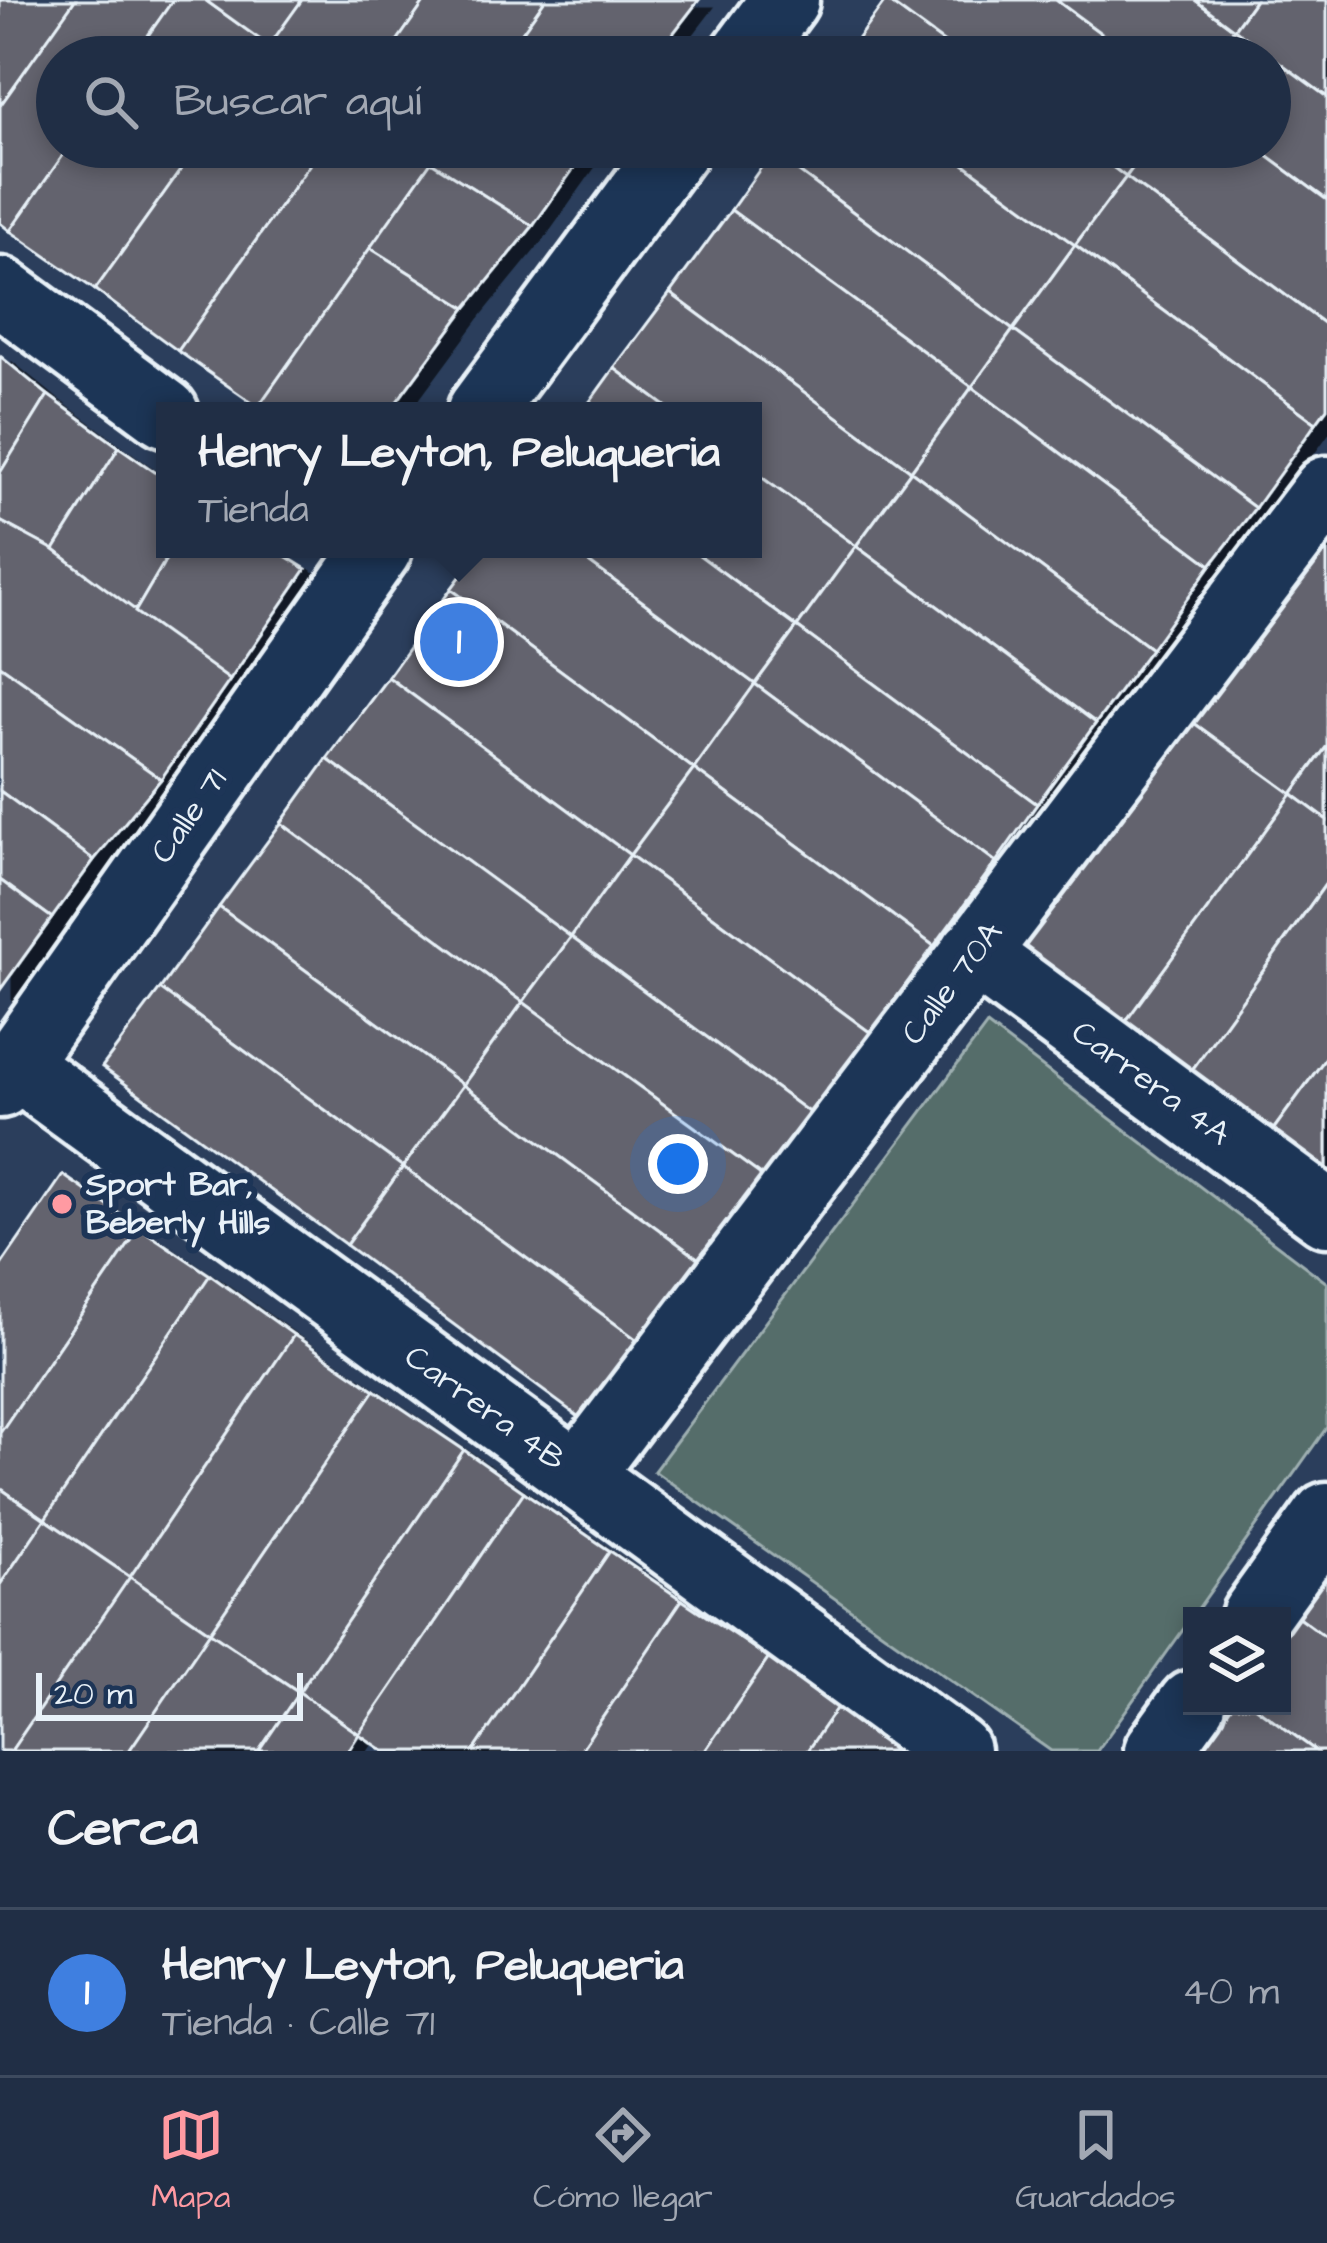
<!DOCTYPE html>
<html lang="es">
<head>
<meta charset="utf-8">
<style>
	:root { --surface:#202e45; --page:#2d3a50; --text:#f1f3f6; --muted:#a2a8b3; --line:#3d4a5e; --accent:#ff9aa2 }
	body { margin:0; font-family:"Architects Daughter",sans-serif; background:var(--page); color:var(--text) }
	.controls { position:absolute; right:36px; bottom:36px; display:grid; overflow:hidden; border-radius:0px; box-shadow:0 6px 18px #0003 }
	.controls button { width:108px; height:108px; display:grid; place-items:center; padding:0; border:0; border-bottom:3px solid var(--line); background:var(--surface); color:var(--text); font:60px sans-serif }
	.scale { position:absolute; left:36px; bottom:30px; width:267px; box-sizing:border-box; padding-left:12px; border:6px solid #e8f1f8; border-top:0; font-size:33px; line-height:42px; white-space:nowrap; color:#e8f1f8; -webkit-text-stroke:9px #1d3557; paint-order:stroke }
	.you { position:absolute; left:678px; top:1164px; width:42px; height:42px; margin:-30px; border:9px solid #fff; border-radius:50%; background:#1a73e8; box-shadow:0 0 0 18px #1a73e833 }
	.badge { display:grid; place-items:center; width:78px; height:78px; border-radius:50%; background:var(--accent); color:#fff; font-size:39px; font-weight:700 }
	.pin { position:absolute; translate:-50% -50%; border:6px solid #fff; box-shadow:0 3px 12px #0006 }
	.popup { position:absolute; left:156px; top:402px; width:606px; height:156px; box-sizing:border-box; display:grid; place-content:center; border-radius:0px; background:var(--surface); filter:drop-shadow(0 3px 9px #0005); font-size:39px; white-space:nowrap; color:var(--muted) }
	.popup b { font-size:45px; color:var(--text) }
	.popup::after { content:''; position:absolute; left:50%; top:100%; margin-left:-24px; border:24px solid transparent; border-top-color:var(--surface) }
	.list { margin:0; padding:0; list-style:none }
	h2 { display:flex; justify-content:space-between; align-items:center; height:156px; margin:0; padding:0 48px; font-size:51px }
	h2 small { font-size:39px; font-weight:400; color:var(--muted) }
	.list li { display:grid; grid-template-columns:78px 1fr auto; gap:36px; align-items:center; box-sizing:border-box; height:168px; padding:0 48px; border-top:3px solid var(--line) }
	.list b { display:block; font-size:45px; white-space:nowrap }
	.list p { margin:0; font-size:39px; white-space:nowrap; color:var(--muted) }
	.list em { font-size:39px; font-style:normal; color:var(--muted) }
	.icon { flex:none; width:66px; height:66px; fill:none; stroke:currentColor; stroke-width:2; stroke-linecap:round; stroke-linejoin:round }
	.map { position:relative; flex:none; width:1327px; height:1751px; overflow:hidden }
	.search { position:absolute; background:var(--surface); box-shadow:0 6px 18px #0003; left:36px; right:36px; top:36px; height:132px; display:flex; align-items:center; gap:30px; box-sizing:border-box; padding:0 42px; border-radius:66px; color:var(--muted); font-size:45px }
	.sheet { height:324px; background:var(--surface) }
	nav { display:flex; justify-content:space-around; align-items:center; box-sizing:border-box; height:168px; border-top:3px solid var(--line); background:var(--surface); font-size:33px; color:var(--muted) }
	nav a { display:grid; justify-items:center; gap:6px }
	nav .on { color:var(--accent) }
	.map>svg:first-child { display:block }
	.green { fill:#556d6a; stroke:#9eafb1; stroke-width:3 }
	.building { fill:#64646e; stroke:#e8f1f8; stroke-width:3; filter:url(#shadow) }
	.lines { fill:none; stroke-linecap:round; stroke-linejoin:round }
	.minor-casing { stroke:#e8f1f8; stroke-width:75 }
	.minor { stroke:#1d3557; stroke-width:66 }
	.poi-dot { fill:#ff9aa2; stroke:#1d3557; stroke-width:4.5 }
	.labels { text-anchor:middle; dominant-baseline:central; stroke-width:12; stroke-linejoin:round; paint-order:stroke }
	.street-label { font-size:33px; fill:#e8f1f8; stroke:#1d3557 }
	.poi-label { font-size:33px; font-weight:bold; fill:#e8f1f8; stroke:#1d3557; text-anchor:start }
</style>
</head>
<body>
<div class="map">
<svg width="1327" height="1751" viewBox="0 0 1327 1751">
	<defs>
		<filter id="shadow"><feDropShadow dx="13" dy="8" stdDeviation="0" flood-color="#0009"/></filter>
	</defs>
	<rect width="100%" height="100%" fill="#2b3e5c"/>
	<filter id="ink" filterUnits="userSpaceOnUse"><feTurbulence type="fractalNoise" baseFrequency=".00833" numOctaves="2"/><feDisplacementMap in="SourceGraphic" scale="24" xChannelSelector="R" yChannelSelector="G"/><feConvolveMatrix kernelMatrix="1 2 1 2 8 2 1 2 1" color-interpolation-filters="sRGB"/></filter>
	<g filter="url(#ink)">
		<path class="green" d="M 987,1025 L 1327,1283 L 1327,1427 L 1097,1751 L 1051,1751 L 654,1471 Z"/>
		<g class="building">
			<path d="M 0,0 L 75,0 L 0,106 Z"/>
			<path d="M 75,0 L 173,0 L 133,57 L 57,57 L 57,147 L 69,147 L 10,231 L 0,223 L 0,106 Z"/>
			<path d="M 173,0 L 205,0 L 269,46 L 261,57 L 133,57 Z"/>
			<path d="M 205,0 L 302,0 L 269,46 Z"/>
			<path d="M 302,0 L 426,0 L 386,57 L 284,57 L 269,46 Z"/>
			<path d="M 426,0 L 545,0 L 505,57 L 386,57 Z"/>
			<path d="M 545,0 L 699,0 L 655,57 L 560,57 L 523,31 Z"/>
			<path d="M 886,0 L 964,57 L 844,57 Z"/>
			<path d="M 886,0 L 1056,0 L 1133,57 L 964,57 Z"/>
			<path d="M 1056,0 L 1195,0 L 1234,29 L 1213,57 L 1133,57 Z"/>
			<path d="M 1195,0 L 1255,0 L 1234,29 Z"/>
			<path d="M 1255,0 L 1327,0 L 1327,97 L 1234,29 Z"/>
			<path d="M 1234,29 L 1327,97 L 1327,200 L 1255,147 L 1270,147 L 1270,57 L 1213,57 Z"/>
			<path d="M 523,31 L 560,57 L 505,57 Z"/>
			<path d="M 69,147 L 197,147 L 95,290 L 10,231 Z"/>
			<path d="M 197,147 L 322,147 L 178,351 L 95,290 Z"/>
			<path d="M 322,147 L 411,147 L 431,162 L 258,407 L 178,351 Z"/>
			<path d="M 442,147 L 589,147 L 533,226 L 431,162 Z"/>
			<path d="M 777,147 L 941,147 L 1075,245 L 1013,330 L 772,152 Z"/>
			<path d="M 941,147 L 1086,147 L 1126,177 L 1075,245 Z"/>
			<path d="M 1086,147 L 1148,147 L 1126,177 Z"/>
			<path d="M 1148,147 L 1255,147 L 1327,200 L 1327,326 L 1126,177 Z"/>
			<path d="M 772,152 L 1013,330 L 972,387 L 731,210 Z"/>
			<path d="M 431,162 L 533,226 L 466,308 L 370,248 Z"/>
			<path d="M 1126,177 L 1327,326 L 1327,408 L 1316,423 L 1075,245 Z"/>
			<path d="M 731,210 L 972,387 L 911,471 L 670,293 Z"/>
			<path d="M 1075,245 L 1316,423 L 1255,508 L 1013,330 Z"/>
			<path d="M 370,248 L 466,308 L 390,411 L 263,411 L 258,407 Z"/>
			<path d="M 670,293 L 911,471 L 856,546 L 753,471 L 753,411 L 672,411 L 614,368 Z"/>
			<path d="M 1013,330 L 1255,508 L 1211,565 L 972,387 Z"/>
			<path d="M 0,356 L 48,395 L 0,473 Z"/>
			<path d="M 614,368 L 672,411 L 583,411 Z"/>
			<path d="M 972,387 L 1211,565 L 1151,649 L 911,471 Z"/>
			<path d="M 48,395 L 119,447 L 54,550 L 0,521 L 0,473 Z"/>
			<path d="M 119,447 L 165,479 L 165,549 L 172,549 L 135,612 L 54,550 Z"/>
			<path d="M 753,471 L 856,546 L 797,627 L 691,549 L 753,549 Z"/>
			<path d="M 911,471 L 1151,649 L 1096,723 L 856,546 Z"/>
			<path d="M 0,521 L 54,550 L 230,680 L 161,779 L 0,665 Z"/>
			<path d="M 1327,526 L 1327,746 L 1292,794 L 1187,718 Z"/>
			<path d="M 856,546 L 1096,723 L 1037,804 L 797,627 Z"/>
			<path d="M 172,549 L 274,549 L 306,569 L 230,680 L 135,612 Z"/>
			<path d="M 481,549 L 571,549 L 755,684 L 694,769 L 451,589 Z"/>
			<path d="M 571,549 L 691,549 L 797,627 L 755,684 Z"/>
			<path d="M 451,589 L 694,769 L 630,855 L 388,677 Z"/>
			<path d="M 797,627 L 1037,804 L 996,862 L 755,684 Z"/>
			<path d="M 0,665 L 161,779 L 94,860 L 0,791 Z"/>
			<path d="M 388,677 L 630,855 L 571,937 L 327,759 Z"/>
			<path d="M 755,684 L 996,862 L 934,946 L 694,769 Z"/>
			<path d="M 1187,718 L 1292,794 L 1118,1032 L 1014,956 Z"/>
			<path d="M 1327,746 L 1327,820 L 1292,794 Z"/>
			<path d="M 327,759 L 571,937 L 523,1002 L 281,823 Z"/>
			<path d="M 694,769 L 934,946 L 871,1033 L 630,855 Z"/>
			<path d="M 0,791 L 94,860 L 52,918 L 0,880 Z"/>
			<path d="M 1292,794 L 1327,820 L 1327,882 L 1184,1081 L 1118,1032 Z"/>
			<path d="M 281,823 L 523,1002 L 463,1085 L 219,907 Z"/>
			<path d="M 630,855 L 871,1033 L 811,1114 L 571,937 Z"/>
			<path d="M 0,880 L 52,918 L 0,990 Z"/>
			<path d="M 1327,882 L 1327,1056 L 1265,1141 L 1184,1081 Z"/>
			<path d="M 219,907 L 463,1085 L 403,1167 L 160,989 Z"/>
			<path d="M 571,937 L 811,1114 L 765,1178 L 523,1002 Z"/>
			<path d="M 160,989 L 403,1167 L 346,1245 L 102,1067 Z"/>
			<path d="M 523,1002 L 765,1178 L 703,1262 L 463,1085 Z"/>
			<path d="M 1327,1056 L 1327,1186 L 1265,1141 Z"/>
			<path d="M 463,1085 L 703,1262 L 644,1345 L 403,1167 Z"/>
			<path d="M 403,1167 L 644,1345 L 587,1423 L 346,1245 Z"/>
			<path d="M 63,1175 L 140,1228 L 0,1433 L 0,1267 Z"/>
			<path d="M 140,1228 L 210,1275 L 45,1519 L 0,1488 L 0,1433 Z"/>
			<path d="M 210,1275 L 294,1335 L 130,1577 L 45,1519 Z"/>
			<path d="M 294,1335 L 375,1390 L 210,1632 L 130,1577 Z"/>
			<path d="M 375,1390 L 464,1450 L 299,1692 L 210,1632 Z"/>
			<path d="M 464,1450 L 524,1492 L 359,1734 L 299,1692 Z"/>
			<path d="M 0,1488 L 45,1519 L 0,1585 Z"/>
			<path d="M 524,1492 L 610,1551 L 474,1751 L 384,1751 L 359,1734 Z"/>
			<path d="M 45,1519 L 130,1577 L 11,1751 L 0,1751 L 0,1585 Z"/>
			<path d="M 610,1551 L 682,1600 L 586,1742 L 580,1751 L 474,1751 Z"/>
			<path d="M 1327,1575 L 1327,1638 L 1297,1616 Z"/>
			<path d="M 130,1577 L 210,1632 L 129,1751 L 11,1751 Z"/>
			<path d="M 682,1600 L 769,1658 L 705,1751 L 580,1751 Z"/>
			<path d="M 1297,1616 L 1327,1638 L 1327,1751 L 1316,1751 L 1254,1706 L 1282,1706 L 1282,1637 Z"/>
			<path d="M 210,1632 L 299,1692 L 259,1751 L 129,1751 Z"/>
			<path d="M 769,1658 L 838,1706 L 807,1751 L 705,1751 Z"/>
			<path d="M 299,1692 L 359,1734 L 348,1751 L 259,1751 Z"/>
			<path d="M 838,1706 L 902,1751 L 807,1751 Z"/>
			<path d="M 1232,1706 L 1254,1706 L 1316,1751 L 1200,1751 Z"/>
		</g>
		<g class="lines">
			<defs>
				<g id="minor">
					<path d="M 743,57 L 785,0"/>
					<path d="M 0,291 L 165,413"/>
					<path d="M 481,411 L 676,147"/>
					<path d="M 974,953 L 1327,1213"/>
					<path d="M 14,1064 L 956,1751"/>
					<path d="M 0,1084 L 378,549"/>
					<path d="M 578,1476 L 1327,490"/>
					<path d="M 1255,1616 L 1327,1516"/>
					<path d="M 1158,1751 L 1192,1704"/>
				</g>
			</defs>
			<use href="#minor" class="minor-casing"/>
			<use href="#minor" class="minor"/>
		</g>
	</g>
	<circle class="poi-dot" cx="62" cy="1204" r="12"/>
	<g class="labels">
		<g class="street-label">
			<text transform="translate(189 816) rotate(-55)">Calle 71</text>
			<text transform="translate(952 983) rotate(-53)">Calle 70A</text>
			<text transform="translate(1151 1083) rotate(36)">Carrera 4A</text>
			<text transform="translate(485 1408) rotate(36)">Carrera 4B</text>
		</g>
		<g class="poi-label">
			<text x="86" y="1185">Sport Bar,<tspan x="86" dy="38">Beberly Hills</tspan></text>
		</g>
	</g>
</svg>
<div class="controls">
<button><svg class="icon" aria-label="layers" viewBox="0 0 24 24"><path d="M12 4l9 5-9 5-9-5zM3 14l9 5 9-5"/></svg></button>
</div>
<div class="scale">20 m</div>
<div class="you"></div>
<div class="pin badge" style="left:459px;top:642px;background:#3f7fe0">1</div>
<div class="popup"><b>Henry Leyton, Peluqueria</b>Tienda</div>
<div class="search"><svg class="icon" aria-label="search" viewBox="0 0 24 24"><circle cx="10" cy="10" r="6"/><path d="M15 15l6 6"/></svg>Buscar aquí</div>
</div>
<section class="sheet">
<h2>Cerca<small></small></h2>
<ul class="list">
<li><span class="badge" style="background:#3f7fe0">1</span><div><b>Henry Leyton, Peluqueria</b><p>Tienda · Calle 71</p></div><em>40 m</em></li>
</ul>
</section>
<nav>
<a class="on"><svg class="icon" aria-label="map" viewBox="0 0 24 24"><path d="M3 6l6-2 6 2 6-2v14l-6 2-6-2-6 2zM9 4v14M15 6v14"/></svg>Mapa</a>
<a><svg class="icon" aria-label="directions" viewBox="0 0 24 24"><path d="M12 3l9 9-9 9-9-9zM9 14v-3h6M13 9l2 2-2 2"/></svg>Cómo llegar</a>
<a><svg class="icon" aria-label="saved" viewBox="0 0 24 24"><path d="M7 4h10v16l-5-4-5 4z"/></svg>Guardados</a>
</nav>
</body>
</html>
